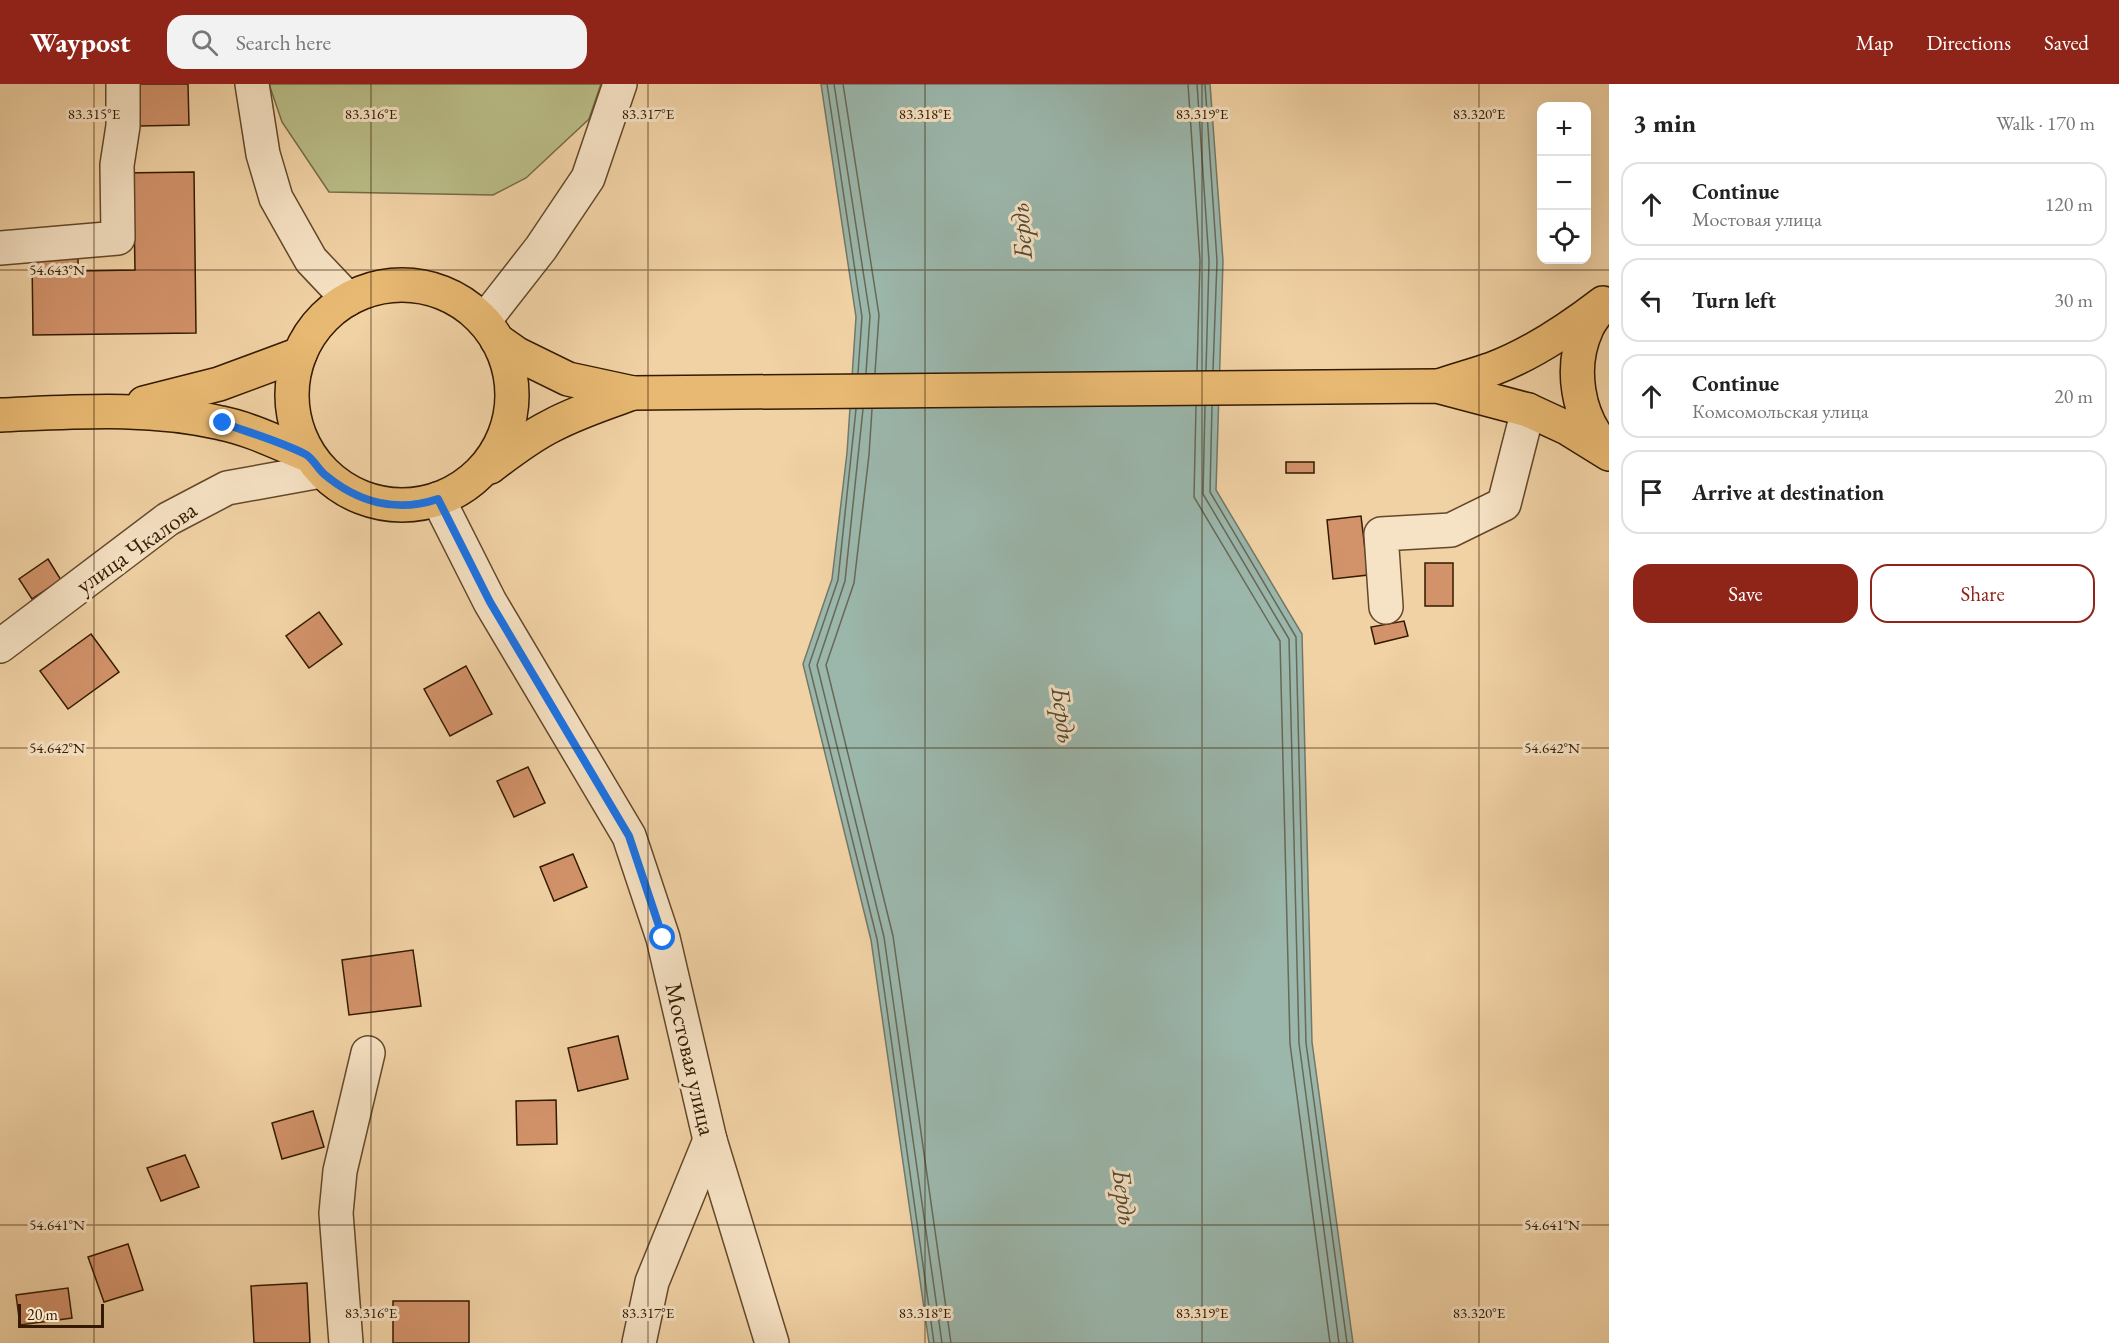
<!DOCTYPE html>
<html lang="en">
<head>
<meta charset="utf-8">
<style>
	:root { --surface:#fff; --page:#f2f2f2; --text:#222; --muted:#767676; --line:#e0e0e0; --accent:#8f2418 }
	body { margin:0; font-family:"EB Garamond",serif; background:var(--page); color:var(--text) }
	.controls { position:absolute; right:18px; top:18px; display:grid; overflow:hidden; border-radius:12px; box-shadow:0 6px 24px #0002 }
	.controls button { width:54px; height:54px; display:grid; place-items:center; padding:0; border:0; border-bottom:2px solid var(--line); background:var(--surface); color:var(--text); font:30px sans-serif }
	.scale { position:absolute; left:18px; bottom:15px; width:86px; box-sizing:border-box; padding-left:6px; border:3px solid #341a00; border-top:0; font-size:16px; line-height:21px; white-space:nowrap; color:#341a00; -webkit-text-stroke:4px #f6e2c4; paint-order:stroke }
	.stop { position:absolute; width:18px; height:18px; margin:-14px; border:4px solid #1a73e8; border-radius:50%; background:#fff }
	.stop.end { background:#1a73e8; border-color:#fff; box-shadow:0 2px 6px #0008 }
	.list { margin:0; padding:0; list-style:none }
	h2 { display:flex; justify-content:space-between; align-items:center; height:78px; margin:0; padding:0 24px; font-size:26px }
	h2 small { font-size:20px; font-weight:400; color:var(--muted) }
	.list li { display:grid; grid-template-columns:39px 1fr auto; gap:18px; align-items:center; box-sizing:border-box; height:84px; margin:0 12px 12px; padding:0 12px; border:2px solid var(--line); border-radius:18px }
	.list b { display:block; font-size:22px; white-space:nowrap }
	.list p { margin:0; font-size:20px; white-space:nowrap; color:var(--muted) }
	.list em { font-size:20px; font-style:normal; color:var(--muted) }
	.actions { display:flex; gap:12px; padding:18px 24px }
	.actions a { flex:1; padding:14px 0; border:2px solid var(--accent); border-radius:18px; text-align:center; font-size:21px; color:var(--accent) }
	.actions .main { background:var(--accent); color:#fff }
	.icon { flex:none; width:33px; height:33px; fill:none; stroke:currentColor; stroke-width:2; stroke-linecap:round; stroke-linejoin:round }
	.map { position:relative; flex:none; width:1609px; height:1259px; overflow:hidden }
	header { display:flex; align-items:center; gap:36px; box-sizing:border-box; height:84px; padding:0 30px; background:var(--accent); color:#fff }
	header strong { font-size:28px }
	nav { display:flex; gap:33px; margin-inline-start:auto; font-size:21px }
	.search { width:420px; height:54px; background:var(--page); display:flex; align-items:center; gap:15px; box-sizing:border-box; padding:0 21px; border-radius:18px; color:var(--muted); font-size:22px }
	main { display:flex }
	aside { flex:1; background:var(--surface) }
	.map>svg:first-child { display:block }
	.green { fill:#b9bc87; stroke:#766b44; stroke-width:1.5 }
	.water { fill:#9bb7ac; stroke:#727867; stroke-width:1.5 }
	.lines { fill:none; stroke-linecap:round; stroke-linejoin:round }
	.shore { stroke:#686856; stroke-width:1.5 }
	.building { fill:#d2926a; stroke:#341a00; stroke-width:1.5 }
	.minor-casing { stroke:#634829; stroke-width:36 }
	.major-casing { stroke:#341a00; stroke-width:36 }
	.minor { stroke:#f6e2c4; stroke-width:33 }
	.major { stroke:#e8b972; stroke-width:33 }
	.route { stroke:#1a73e8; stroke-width:8 }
	.ticks { fill:none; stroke:#341a00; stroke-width:1.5; stroke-opacity:0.45 }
	.labels { text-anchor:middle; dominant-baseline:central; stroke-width:6; stroke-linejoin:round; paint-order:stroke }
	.street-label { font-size:24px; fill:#341a00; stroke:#f6e2c4 }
	.water-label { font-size:26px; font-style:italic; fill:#534934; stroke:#f6e2c4 }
	.ticks-label { font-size:15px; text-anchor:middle; fill:#341a00; stroke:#f6e2c4; stroke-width:6; stroke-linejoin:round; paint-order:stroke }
</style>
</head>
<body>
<header>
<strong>Waypost</strong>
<div class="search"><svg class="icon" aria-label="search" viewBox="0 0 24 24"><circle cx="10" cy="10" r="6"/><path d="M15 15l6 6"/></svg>Search here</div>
<nav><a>Map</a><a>Directions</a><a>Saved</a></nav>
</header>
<main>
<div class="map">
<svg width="1609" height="1259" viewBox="0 0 1609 1259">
	<rect width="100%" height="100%" fill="#f1d2a5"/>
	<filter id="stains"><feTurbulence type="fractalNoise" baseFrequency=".00333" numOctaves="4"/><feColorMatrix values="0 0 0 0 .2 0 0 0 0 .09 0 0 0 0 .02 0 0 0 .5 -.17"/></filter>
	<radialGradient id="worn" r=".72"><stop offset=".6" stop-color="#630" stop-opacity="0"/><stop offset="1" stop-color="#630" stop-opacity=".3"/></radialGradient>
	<path class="green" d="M 269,0 L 601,0 L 589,35 L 526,94 L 493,111 L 329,108 L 282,38 Z"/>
	<path class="water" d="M 821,0 L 1210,0 L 1223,177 L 1216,406 L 1302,550 L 1312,958 L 1353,1259 L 929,1259 L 871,856 L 803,580 L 832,495 L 847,369 L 856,233 Z"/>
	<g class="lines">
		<g class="shore">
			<path d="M 827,0 L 862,233 L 858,289"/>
			<path d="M 834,0 L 870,232 L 866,289"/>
			<path d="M 843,0 L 879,231 L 875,289"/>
			<path d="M 1188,0 L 1200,177 L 1197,286"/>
			<path d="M 1197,0 L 1209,177 L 1206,286"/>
			<path d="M 1205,0 L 1217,177 L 1213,286"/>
			<path d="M 1196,322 L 1194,413 L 1280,557 L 1290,960 L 1330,1259"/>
			<path d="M 1205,322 L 1203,410 L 1289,555 L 1299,959 L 1339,1259"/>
			<path d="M 1212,322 L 1210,408 L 1296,553 L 1306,959 L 1347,1259"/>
			<path d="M 856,325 L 838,496 L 809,581 L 877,855 L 934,1259"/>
			<path d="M 863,325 L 845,497 L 817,581 L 884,853 L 942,1259"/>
			<path d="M 872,325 L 869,371 L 854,499 L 826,581 L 893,852 L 951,1259"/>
		</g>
	</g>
	<g class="building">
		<path d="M 138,0 L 188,0 L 189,41 L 139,42 Z"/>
		<path d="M 194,88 L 196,249 L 33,251 L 32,174 L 78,173 L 78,187 L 135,186 L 134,127 L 120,89 Z"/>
		<rect x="1286" y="378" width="28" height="11"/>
		<path d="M 1361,432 L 1368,491 L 1333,495 L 1327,436 Z"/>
		<path d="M 48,475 L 61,496 L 32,515 L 19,495 Z"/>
		<rect x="1425" y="479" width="28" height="43"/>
		<path d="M 319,528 L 342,560 L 309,584 L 286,552 Z"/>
		<path d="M 1404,537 L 1408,552 L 1375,560 L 1371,543 Z"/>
		<path d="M 91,550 L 119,588 L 68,625 L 40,587 Z"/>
		<path d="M 466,582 L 492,630 L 450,652 L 424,605 Z"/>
		<path d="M 528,683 L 545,719 L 514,733 L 497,697 Z"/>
		<path d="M 573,770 L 587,803 L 554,817 L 540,783 Z"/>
		<path d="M 413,866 L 421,922 L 349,931 L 342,876 Z"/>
		<path d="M 618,952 L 628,995 L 578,1007 L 568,964 Z"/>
		<path d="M 556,1016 L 557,1060 L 517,1061 L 516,1017 Z"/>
		<path d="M 313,1027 L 324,1063 L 282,1075 L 272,1039 Z"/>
		<path d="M 185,1071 L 199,1103 L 161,1117 L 147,1084 Z"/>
		<path d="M 128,1160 L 143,1206 L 104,1218 L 88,1173 Z"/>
		<path d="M 307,1199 L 310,1259 L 254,1259 L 251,1202 Z"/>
		<path d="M 68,1204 L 72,1234 L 20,1241 L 16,1211 Z"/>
		<rect x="393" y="1217" width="76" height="42"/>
	</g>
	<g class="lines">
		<defs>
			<g id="minor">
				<path d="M 252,0 L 263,70 L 276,114 L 311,176 L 348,215"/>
				<path d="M 0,164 L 118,154 L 117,81 L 123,42 L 123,0"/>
				<path d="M 484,237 L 541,164 L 588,94 L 620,0"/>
				<path d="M 438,415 L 490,518 L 629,752 L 663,854 L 710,1056 L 772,1259"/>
				<path d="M 1386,523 L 1381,450 L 1451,446 L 1504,420 L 1528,326"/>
				<path d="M 0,562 L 168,435 L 227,404 L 321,387"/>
				<path d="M 346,1259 L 336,1129 L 340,1087 L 368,969"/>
				<path d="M 639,1259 L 652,1198 L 710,1056"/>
			</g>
			<g id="major">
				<circle cx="402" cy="311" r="110"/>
				<path d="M 1600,224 C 1596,230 1590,237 1587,244 C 1569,283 1577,333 1606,364"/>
				<path d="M 497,256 L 517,270 L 568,295 L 633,309 L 1437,302 L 1528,326 L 1567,344 L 1609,370"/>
				<path d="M 1439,302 C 1456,296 1475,291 1492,285 C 1532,270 1569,245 1603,219"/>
				<path d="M 144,319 L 219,300 L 300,270"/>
				<path d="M 0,331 C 74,328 148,322 221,339 C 251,345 280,360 308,371"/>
				<path d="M 490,383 C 510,368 529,353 551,342 C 577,328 605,319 633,309"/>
			</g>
		</defs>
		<use href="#minor" class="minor-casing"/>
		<use href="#major" class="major-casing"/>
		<use href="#minor" class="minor"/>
		<use href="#major" class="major"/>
	</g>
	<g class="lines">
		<path class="route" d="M 223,339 C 250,349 279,357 305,370 C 313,374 317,384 324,390 C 357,418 396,429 438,415 L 490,518 L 629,752 L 663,854"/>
	</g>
	<path class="ticks" d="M 94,0 L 94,1259M 371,0 L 371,1259M 648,0 L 648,1259M 925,0 L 925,1259M 1202,0 L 1202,1259M 1479,0 L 1479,1259M 0,186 L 1609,186M 0,664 L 1609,664M 0,1141 L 1609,1141"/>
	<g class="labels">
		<g class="street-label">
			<text transform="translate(136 463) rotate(-35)">улица Чкалова</text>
			<text transform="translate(691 975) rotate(77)">Мостовая улица</text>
		</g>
		<g class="water-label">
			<text transform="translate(1021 147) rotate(-94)">Бердь</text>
			<text transform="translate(1064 631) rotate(83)">Бердь</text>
			<text transform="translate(1125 1113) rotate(83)">Бердь</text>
		</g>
	</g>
	<g class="ticks-label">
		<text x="94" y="35">83.315°E</text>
		<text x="371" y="35">83.316°E</text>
		<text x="648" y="35">83.317°E</text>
		<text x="925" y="35">83.318°E</text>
		<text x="1202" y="35">83.319°E</text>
		<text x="1479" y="35">83.320°E</text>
		<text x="57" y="191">54.643°N</text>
		<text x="57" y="669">54.642°N</text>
		<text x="1552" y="669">54.642°N</text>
		<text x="57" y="1146">54.641°N</text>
		<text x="1552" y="1146">54.641°N</text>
		<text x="371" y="1234">83.316°E</text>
		<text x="648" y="1234">83.317°E</text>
		<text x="925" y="1234">83.318°E</text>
		<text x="1202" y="1234">83.319°E</text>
		<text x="1479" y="1234">83.320°E</text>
	</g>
	<rect width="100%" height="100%" filter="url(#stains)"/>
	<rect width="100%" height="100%" fill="url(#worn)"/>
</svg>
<div class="controls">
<button>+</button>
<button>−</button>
<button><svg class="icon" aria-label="locate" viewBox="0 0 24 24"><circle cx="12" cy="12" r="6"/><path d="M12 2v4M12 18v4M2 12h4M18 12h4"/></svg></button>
</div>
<div class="scale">20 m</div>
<div class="stop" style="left:663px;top:854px"></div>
<div class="stop end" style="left:223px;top:339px"></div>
</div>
<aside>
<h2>3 min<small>Walk · 170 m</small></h2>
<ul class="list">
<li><svg class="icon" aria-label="ahead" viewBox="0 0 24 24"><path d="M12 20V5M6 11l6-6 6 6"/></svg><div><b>Continue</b><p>Мостовая улица</p></div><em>120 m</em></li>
<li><svg class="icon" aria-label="left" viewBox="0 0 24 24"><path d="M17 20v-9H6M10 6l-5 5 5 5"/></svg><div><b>Turn left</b></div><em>30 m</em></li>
<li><svg class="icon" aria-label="ahead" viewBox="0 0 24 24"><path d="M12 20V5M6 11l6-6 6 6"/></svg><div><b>Continue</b><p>Комсомольская улица</p></div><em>20 m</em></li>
<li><svg class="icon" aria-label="arrive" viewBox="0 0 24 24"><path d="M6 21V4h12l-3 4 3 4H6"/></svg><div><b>Arrive at destination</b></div></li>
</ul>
<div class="actions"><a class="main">Save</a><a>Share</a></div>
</aside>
</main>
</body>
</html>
